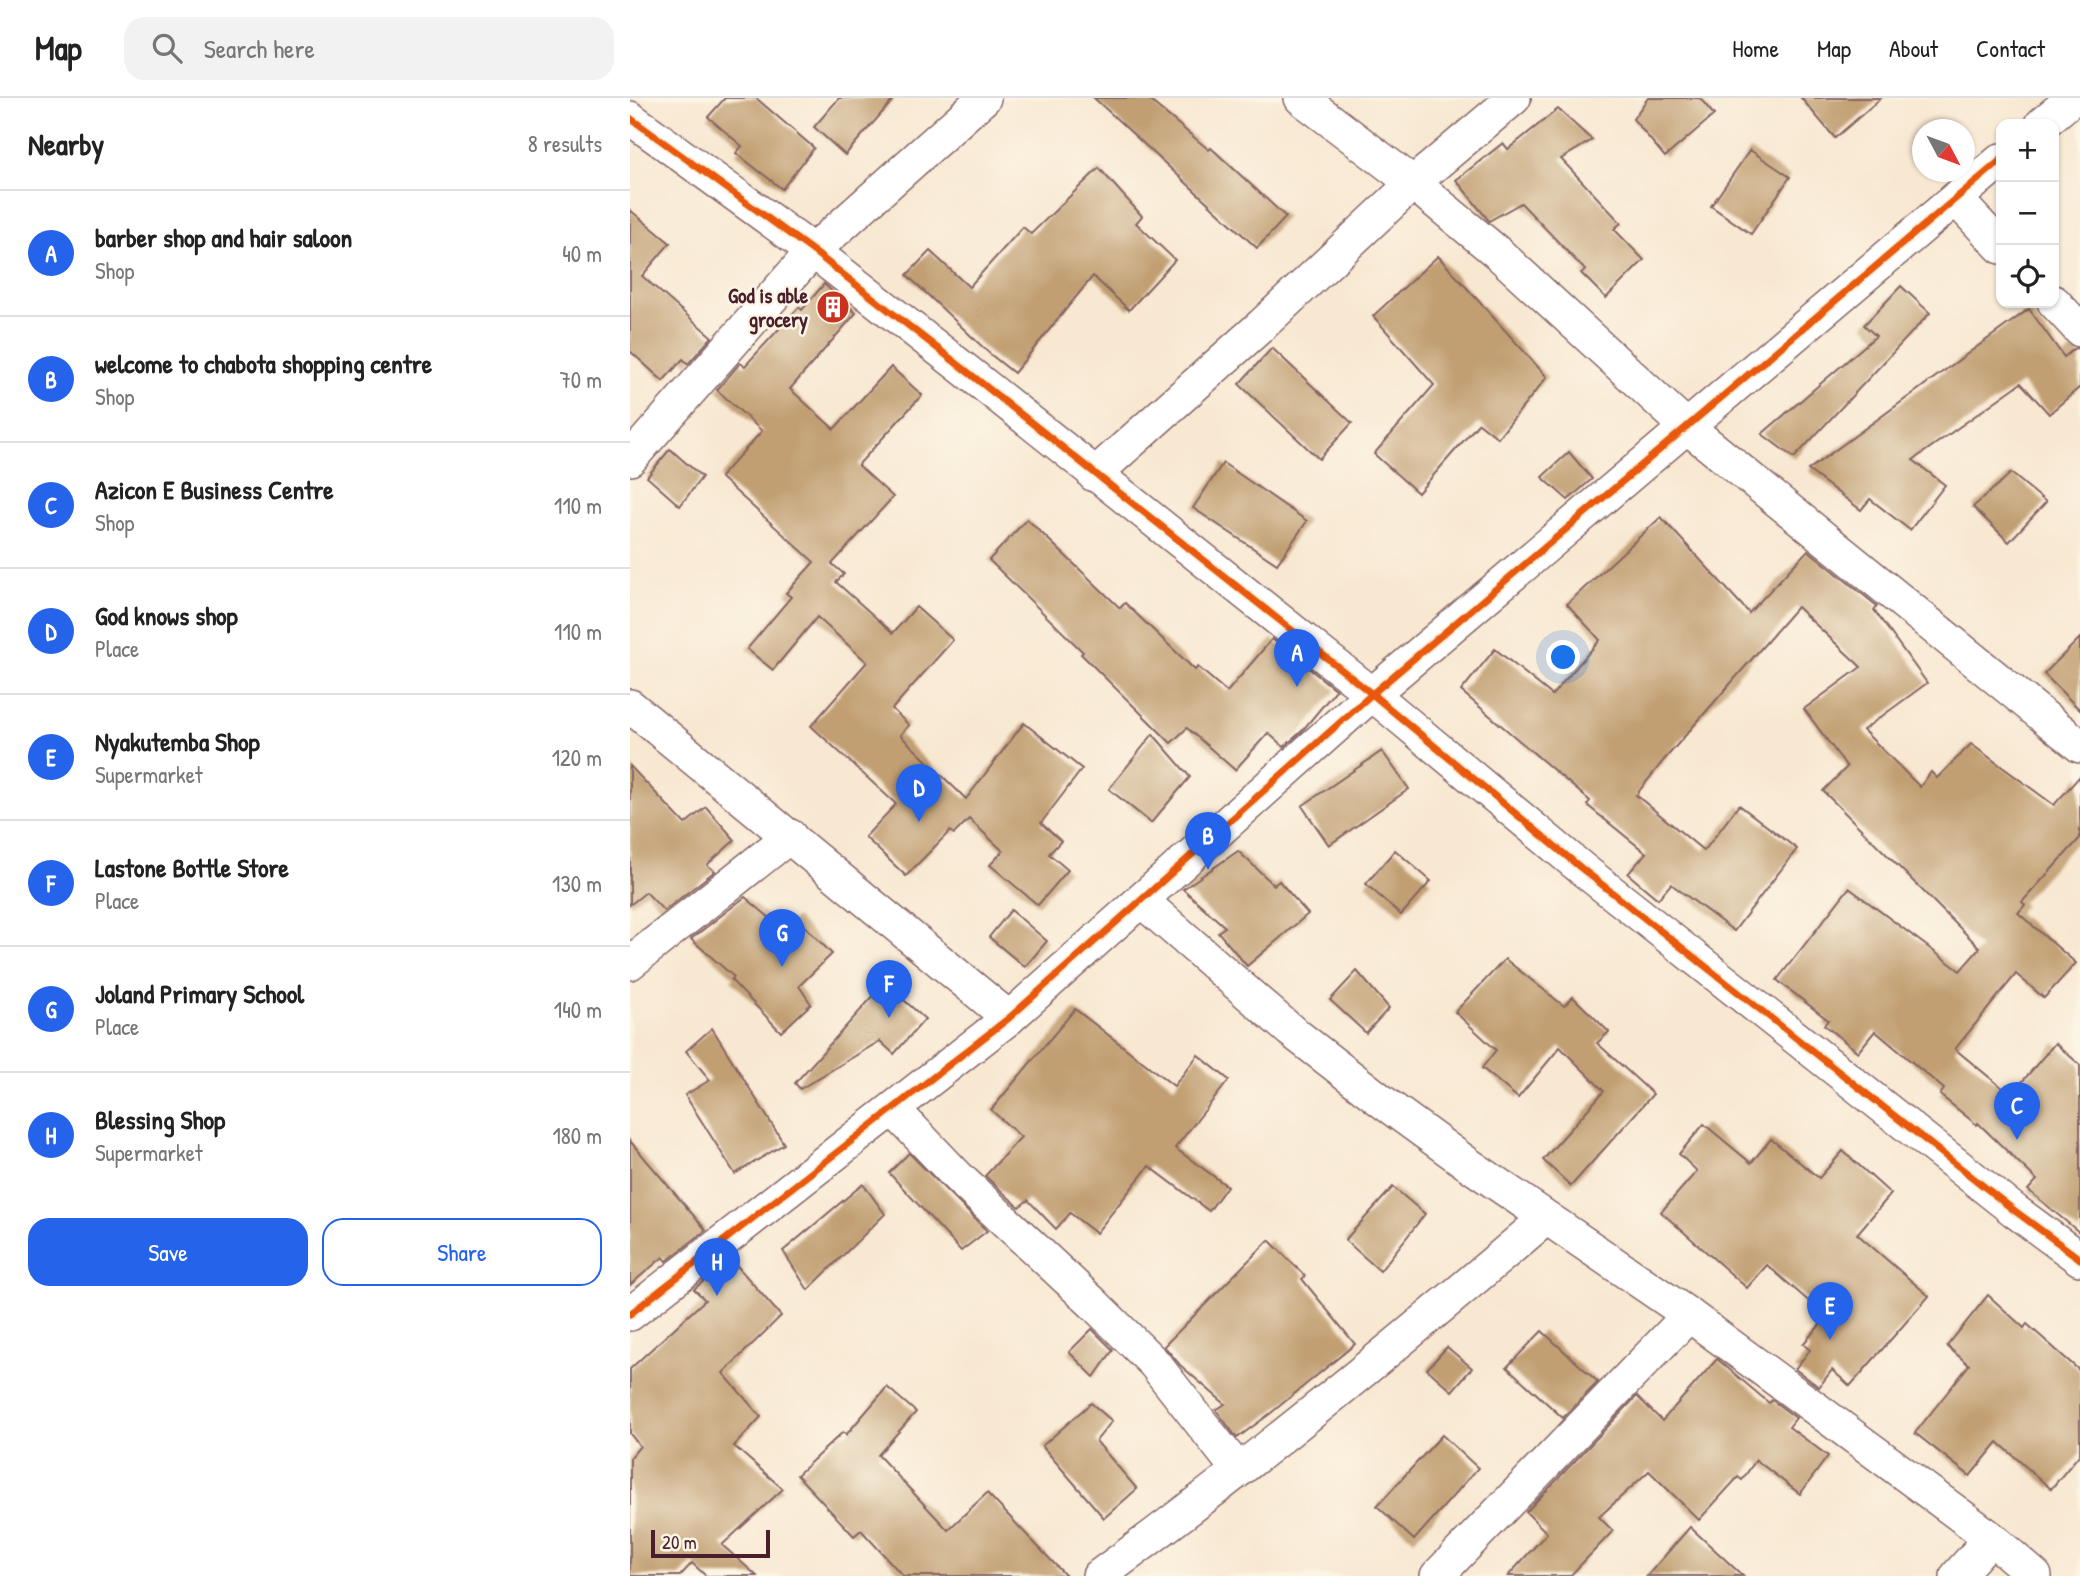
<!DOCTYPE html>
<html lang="en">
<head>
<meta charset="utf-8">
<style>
	:root { --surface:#fff; --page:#f2f2f2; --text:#222; --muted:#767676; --line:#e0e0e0; --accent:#2563eb }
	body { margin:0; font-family:"Patrick Hand",sans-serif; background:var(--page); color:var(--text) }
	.controls { position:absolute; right:21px; top:21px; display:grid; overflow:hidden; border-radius:14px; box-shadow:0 2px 5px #0004 }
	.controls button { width:63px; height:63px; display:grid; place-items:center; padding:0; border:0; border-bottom:2px solid var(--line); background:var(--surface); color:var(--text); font:35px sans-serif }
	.compass { position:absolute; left:1282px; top:21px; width:63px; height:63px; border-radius:50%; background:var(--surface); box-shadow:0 2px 5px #0004; rotate:131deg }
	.scale { position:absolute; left:21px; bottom:18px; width:119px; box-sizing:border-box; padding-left:7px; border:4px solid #4a1f2b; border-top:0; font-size:19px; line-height:24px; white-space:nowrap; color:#4a1f2b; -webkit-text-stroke:5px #fcf5e5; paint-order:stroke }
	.you { position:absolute; left:934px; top:560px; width:24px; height:24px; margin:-18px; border:5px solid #fff; border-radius:50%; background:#1a73e8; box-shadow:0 0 0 10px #1a73e833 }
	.badge { display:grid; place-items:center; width:46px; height:46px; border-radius:50%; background:var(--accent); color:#fff; font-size:23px; font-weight:700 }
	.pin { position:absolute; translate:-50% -58px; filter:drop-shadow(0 2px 4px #0008) }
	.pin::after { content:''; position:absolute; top:37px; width:24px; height:21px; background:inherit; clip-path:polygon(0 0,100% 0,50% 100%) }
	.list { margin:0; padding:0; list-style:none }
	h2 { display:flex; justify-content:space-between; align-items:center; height:91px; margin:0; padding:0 28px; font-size:30px }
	h2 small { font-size:23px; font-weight:400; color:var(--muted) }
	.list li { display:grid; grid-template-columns:46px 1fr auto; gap:21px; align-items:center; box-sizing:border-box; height:126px; padding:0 28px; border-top:2px solid var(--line) }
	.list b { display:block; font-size:26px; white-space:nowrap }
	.list p { margin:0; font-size:23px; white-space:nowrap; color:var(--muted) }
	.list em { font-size:23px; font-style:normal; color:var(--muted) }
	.actions { display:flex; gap:14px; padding:21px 28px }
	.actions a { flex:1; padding:16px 0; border:2px solid var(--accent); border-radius:21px; text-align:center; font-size:24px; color:var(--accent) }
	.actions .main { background:var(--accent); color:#fff }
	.icon { flex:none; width:38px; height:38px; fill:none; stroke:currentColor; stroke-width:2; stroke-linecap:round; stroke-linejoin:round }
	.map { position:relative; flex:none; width:1450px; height:1478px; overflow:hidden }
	header { display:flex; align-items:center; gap:42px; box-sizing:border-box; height:98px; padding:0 35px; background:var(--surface); border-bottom:2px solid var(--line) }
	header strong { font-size:33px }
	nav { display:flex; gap:38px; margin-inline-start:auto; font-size:24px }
	.search { width:490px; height:63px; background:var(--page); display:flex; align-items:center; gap:18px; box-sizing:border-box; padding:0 24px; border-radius:21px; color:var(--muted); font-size:26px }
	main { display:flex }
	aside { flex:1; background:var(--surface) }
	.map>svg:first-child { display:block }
	.building { fill:#c19f72 }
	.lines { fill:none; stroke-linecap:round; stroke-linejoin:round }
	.street-casing { stroke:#876565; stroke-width:36 }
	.street { stroke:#fff; stroke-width:33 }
	.cycleway-casing { stroke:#fcf5e5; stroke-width:11 }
	.cycleway { stroke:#e8590c; stroke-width:7 }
	.labels { text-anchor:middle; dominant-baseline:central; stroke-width:5; stroke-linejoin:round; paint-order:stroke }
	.poi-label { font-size:21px; font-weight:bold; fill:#4a1f2b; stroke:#fcf5e5; text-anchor:end }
</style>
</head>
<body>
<header>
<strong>Map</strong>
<div class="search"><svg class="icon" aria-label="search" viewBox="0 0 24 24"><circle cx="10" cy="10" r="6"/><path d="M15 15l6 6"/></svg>Search here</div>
<nav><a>Home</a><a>Map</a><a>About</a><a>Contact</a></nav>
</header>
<main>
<aside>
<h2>Nearby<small>8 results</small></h2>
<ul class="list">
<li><span class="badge">A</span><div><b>barber shop and hair saloon</b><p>Shop</p></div><em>40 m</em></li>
<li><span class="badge">B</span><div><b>welcome to chabota shopping centre</b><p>Shop</p></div><em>70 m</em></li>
<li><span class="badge">C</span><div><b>Azicon E Business Centre</b><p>Shop</p></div><em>110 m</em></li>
<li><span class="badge">D</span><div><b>God knows shop</b><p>Place</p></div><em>110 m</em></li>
<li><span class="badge">E</span><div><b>Nyakutemba Shop</b><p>Supermarket</p></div><em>120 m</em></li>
<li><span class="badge">F</span><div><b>Lastone Bottle Store</b><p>Place</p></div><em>130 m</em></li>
<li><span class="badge">G</span><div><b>Joland Primary School</b><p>Place</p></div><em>140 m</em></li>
<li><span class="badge">H</span><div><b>Blessing Shop</b><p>Supermarket</p></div><em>180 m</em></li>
</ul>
<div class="actions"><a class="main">Save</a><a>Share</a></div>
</aside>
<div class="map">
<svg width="1450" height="1478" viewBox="0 0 1450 1478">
	<rect width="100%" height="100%" fill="#fcf5e5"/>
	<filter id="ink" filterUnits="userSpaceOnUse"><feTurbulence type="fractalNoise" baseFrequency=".0143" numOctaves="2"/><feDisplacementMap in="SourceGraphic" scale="14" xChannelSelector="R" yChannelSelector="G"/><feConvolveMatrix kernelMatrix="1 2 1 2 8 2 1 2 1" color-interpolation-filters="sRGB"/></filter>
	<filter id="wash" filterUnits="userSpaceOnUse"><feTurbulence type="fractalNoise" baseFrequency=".00686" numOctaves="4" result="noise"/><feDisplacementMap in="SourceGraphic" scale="28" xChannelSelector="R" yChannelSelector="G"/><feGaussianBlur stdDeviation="1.57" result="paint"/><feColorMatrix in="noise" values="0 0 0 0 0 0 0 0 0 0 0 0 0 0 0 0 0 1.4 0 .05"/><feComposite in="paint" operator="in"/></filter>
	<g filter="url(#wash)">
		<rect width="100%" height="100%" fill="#f8e8d2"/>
		<g id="blocks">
			<g class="building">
				<path d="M 95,0 L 126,0 L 184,50 L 152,91 L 106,55 L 112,48 L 78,19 Z"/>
				<path d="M 209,0 L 265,0 L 215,57 L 184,29 Z"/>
				<path d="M 464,0 L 517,0 L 579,52 L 581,50 L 656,119 L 627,150 Z"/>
				<path d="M 1018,0 L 1070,0 L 1084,17 L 1035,59 L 1003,21 Z"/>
				<path d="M 1171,0 L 1251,0 L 1205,40 Z"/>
				<path d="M 928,11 L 962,42 L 931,61 L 991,125 L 984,131 L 1014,162 L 976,200 L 951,175 L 955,172 L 891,105 L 859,123 L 826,82 L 873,45 L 878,51 Z"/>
				<path d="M 1120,52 L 1160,79 L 1121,136 L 1081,108 Z"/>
				<path d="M 469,70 L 512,118 L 506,125 L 545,162 L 499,212 L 463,178 L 384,275 L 360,256 L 277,177 L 300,153 L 339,189 L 393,129 L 401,136 Z"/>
				<path d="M 0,112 L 40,145 L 12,178 L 82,239 L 58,266 L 53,261 L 33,283 L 0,253 Z"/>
				<path d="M 808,158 L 917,279 L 868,340 L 849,325 L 788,395 L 744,356 L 804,287 L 743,218 Z"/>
				<path d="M 194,186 L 226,215 L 160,291 L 204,331 L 261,269 L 292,297 L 228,367 L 263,399 L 202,466 L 214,476 L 206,484 L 263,535 L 286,509 L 323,542 L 262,611 L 279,627 L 270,637 L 336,701 L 394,625 L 452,671 L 411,725 L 431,743 L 419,756 L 438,772 L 408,807 L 360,767 L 373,753 L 339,721 L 324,736 L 320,733 L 276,778 L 235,739 L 266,706 L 181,628 L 237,564 L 187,519 L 143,572 L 117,551 L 161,499 L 156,495 L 184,464 L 90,379 L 132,333 L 87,292 L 110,265 L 115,268 L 169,209 L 172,212 Z"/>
				<path d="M 1271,188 L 1300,215 L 1164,360 L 1132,336 L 1246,238 L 1234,227 Z"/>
				<path d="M 1399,211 L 1434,259 L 1445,250 L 1450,251 L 1450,289 L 1419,316 L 1391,285 L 1283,362 L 1315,387 L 1280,432 L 1240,401 L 1231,412 L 1178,372 Z"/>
				<path d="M 642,250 L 722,325 L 689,361 L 609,286 Z"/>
				<path d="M 40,351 L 72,379 L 50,408 L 17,379 Z"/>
				<path d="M 939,354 L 962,381 L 938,402 L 912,379 Z"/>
				<path d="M 593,365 L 677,423 L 647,466 L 563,410 Z"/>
				<path d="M 1381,375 L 1416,404 L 1379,444 L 1343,409 Z"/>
				<path d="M 1031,419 L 1119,515 L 1178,452 L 1247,508 L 1244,512 L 1297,585 L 1233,632 L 1290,689 L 1301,674 L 1307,680 L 1341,646 L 1424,707 L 1450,678 L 1450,740 L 1392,804 L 1395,807 L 1388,815 L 1446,865 L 1414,900 L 1386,876 L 1325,951 L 1381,997 L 1425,945 L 1450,967 L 1450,1135 L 1398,1092 L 1407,1082 L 1348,1025 L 1347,1027 L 1310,997 L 1314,991 L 1245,933 L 1228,954 L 1194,927 L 1198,922 L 1147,882 L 1219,790 L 1330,873 L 1350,850 L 1193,693 L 1217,669 L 1174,611 L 1231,569 L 1167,509 L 1034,662 L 1006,697 L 1074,753 L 1109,707 L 1167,751 L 1104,833 L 1041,786 L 1028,801 L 998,776 L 1016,755 L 957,707 L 960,703 L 831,593 L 865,551 L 922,597 L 970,542 L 937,506 Z"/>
				<path d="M 397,421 L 490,510 L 495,505 L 565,572 L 568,569 L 597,594 L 642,541 L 706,592 L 672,633 L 654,649 L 638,635 L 605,672 L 557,630 L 541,645 L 451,556 L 453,554 L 359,462 Z"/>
				<path d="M 1450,540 L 1450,612 L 1414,576 Z"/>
				<path d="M 523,636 L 560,679 L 521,725 L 479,691 Z"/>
				<path d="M 752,653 L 779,691 L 699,747 L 672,708 Z"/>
				<path d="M 0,668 L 55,726 L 76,709 L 105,742 L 77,767 L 85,773 L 34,813 L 16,794 L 0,807 Z"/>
				<path d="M 765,752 L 801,783 L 771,817 L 736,786 Z"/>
				<path d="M 608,753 L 644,787 L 649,783 L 678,816 L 617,868 L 588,834 L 595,829 L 553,791 Z"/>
				<path d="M 115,799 L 153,831 L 166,819 L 202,856 L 169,888 L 181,906 L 151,934 L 101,882 L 104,879 L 61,841 Z"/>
				<path d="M 381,812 L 417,843 L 395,869 L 359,839 Z"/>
				<path d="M 875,861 L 934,908 L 943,899 L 979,934 L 967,945 L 1023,996 L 941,1088 L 913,1062 L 974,993 L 930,949 L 888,1000 L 852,970 L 866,952 L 825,914 Z"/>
				<path d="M 727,873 L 759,910 L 736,935 L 700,902 Z"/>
				<path d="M 255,885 L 295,921 L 264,956 L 250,943 L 170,991 L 165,985 Z"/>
				<path d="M 445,911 L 544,988 L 568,957 L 599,982 L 545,1050 L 597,1088 L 579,1113 L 519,1068 L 466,1135 L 440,1115 L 426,1131 L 398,1102 L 389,1109 L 355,1078 L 391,1039 L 361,1012 Z"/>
				<path d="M 82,930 L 154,1046 L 105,1076 L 55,997 L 80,982 L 56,953 Z"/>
				<path d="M 1074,1026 L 1121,1065 L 1141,1041 L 1189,1080 L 1213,1053 L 1261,1096 L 1227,1136 L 1299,1198 L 1220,1288 L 1202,1272 L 1189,1289 L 1165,1271 L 1180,1252 L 1173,1246 L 1197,1219 L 1137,1167 L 1117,1190 L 1031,1114 L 1067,1073 L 1049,1056 Z"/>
				<path d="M 0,1043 L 76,1132 L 37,1163 L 33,1159 L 0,1187 Z"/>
				<path d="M 279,1055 L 357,1133 L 331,1153 L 259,1075 Z"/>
				<path d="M 233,1086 L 255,1116 L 178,1192 L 153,1153 Z"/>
				<path d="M 763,1089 L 795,1116 L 750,1173 L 715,1142 Z"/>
				<path d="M 639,1142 L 675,1178 L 672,1181 L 725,1246 L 641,1315 L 607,1340 L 586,1312 L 595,1306 L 550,1267 L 534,1248 Z"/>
				<path d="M 101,1161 L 151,1218 L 93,1275 L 131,1319 L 104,1348 L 153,1391 L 92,1447 L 127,1478 L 76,1478 L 62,1465 L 50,1478 L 0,1478 L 0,1360 L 10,1348 L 0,1336 L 0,1271 L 75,1202 L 64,1191 Z"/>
				<path d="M 1358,1197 L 1394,1230 L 1397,1226 L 1450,1273 L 1450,1356 L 1421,1391 L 1368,1344 L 1340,1378 L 1285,1335 L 1339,1267 L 1317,1248 Z"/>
				<path d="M 462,1231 L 483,1252 L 464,1279 L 439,1254 Z"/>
				<path d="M 912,1233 L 968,1284 L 933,1320 L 877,1269 Z"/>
				<path d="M 817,1249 L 842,1270 L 822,1293 L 797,1271 Z"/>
				<path d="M 1087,1261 L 1139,1305 L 1142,1302 L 1166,1320 L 1159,1329 L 1198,1358 L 1170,1396 L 1126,1362 L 1112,1382 L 1108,1379 L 1069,1422 L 1019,1373 L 969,1419 L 983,1433 L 940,1478 L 878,1478 L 917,1435 L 896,1414 L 1007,1298 L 1032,1323 Z"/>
				<path d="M 257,1289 L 286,1314 L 248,1357 L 318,1432 L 357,1395 L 436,1478 L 273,1478 L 231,1432 L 224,1438 L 167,1377 L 213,1334 L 216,1337 Z"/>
				<path d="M 461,1305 L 482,1323 L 466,1343 L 507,1391 L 474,1420 L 412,1348 Z"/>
				<path d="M 812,1337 L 848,1370 L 784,1442 L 747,1408 Z"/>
				<path d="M 1060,1429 L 1113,1478 L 1017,1478 Z"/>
			</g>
		</g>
	</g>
	<g filter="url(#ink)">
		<use href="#blocks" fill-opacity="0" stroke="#876565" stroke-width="2"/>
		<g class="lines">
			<defs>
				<g id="street">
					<path d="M 671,0 L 783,85 L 869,156 L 1057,329 L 1450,648"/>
					<path d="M 0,20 L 183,153 L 339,275 L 742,596 L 951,770 L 1385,1113 L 1450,1161"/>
					<path d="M 1412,26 L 1443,0"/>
					<path d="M 1326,101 L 1371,149"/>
					<path d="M 1424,204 L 1450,232"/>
					<path d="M 0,361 L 183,153 L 354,0"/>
					<path d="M 464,377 L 632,227 L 783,85 L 884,0"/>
					<path d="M 0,608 L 379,920"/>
					<path d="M 512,803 L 660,932 L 753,1004 L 838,1066 L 1059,1217 L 1361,1440 L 1405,1478"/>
					<path d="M 0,865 L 160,738"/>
					<path d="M 263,1011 L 329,1080 L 463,1205 L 524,1265 L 608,1372"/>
					<path d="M 0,1216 L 379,920 L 742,596 L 1371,62"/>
					<path d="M 469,1478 C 623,1366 771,1244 916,1120"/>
					<path d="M 807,1478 L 1059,1217"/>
					<path d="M 1327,1478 L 1361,1440"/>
				</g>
			</defs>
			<use href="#street" class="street-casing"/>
			<use href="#street" class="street"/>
			<defs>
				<g id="cycleway">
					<path d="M 0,20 L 183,153 L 339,275 L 742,596 L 951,770 L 1385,1113 L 1450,1161"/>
					<path d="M 0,1216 L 379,920 L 742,596 L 1371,62"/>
				</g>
			</defs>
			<use href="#cycleway" class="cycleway-casing"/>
			<use href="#cycleway" class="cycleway"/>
		</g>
	</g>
	<defs>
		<symbol id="building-disc" viewBox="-11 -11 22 22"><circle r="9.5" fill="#c8321e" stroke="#fcf5e5"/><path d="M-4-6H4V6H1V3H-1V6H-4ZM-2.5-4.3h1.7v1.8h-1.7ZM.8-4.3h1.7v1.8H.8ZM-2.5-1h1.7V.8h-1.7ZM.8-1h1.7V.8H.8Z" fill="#fff"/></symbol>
	</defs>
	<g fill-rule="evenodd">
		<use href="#building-disc" x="184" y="190" width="38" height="38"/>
	</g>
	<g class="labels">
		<g class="poi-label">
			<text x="178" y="197">God is able<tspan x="178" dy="24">grocery</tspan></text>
		</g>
	</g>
</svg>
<div class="controls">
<button>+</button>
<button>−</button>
<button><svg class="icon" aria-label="locate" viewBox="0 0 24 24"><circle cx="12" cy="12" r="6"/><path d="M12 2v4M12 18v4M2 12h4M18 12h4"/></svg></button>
</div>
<svg class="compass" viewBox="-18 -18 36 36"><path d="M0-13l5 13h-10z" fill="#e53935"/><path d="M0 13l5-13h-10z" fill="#767676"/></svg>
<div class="scale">20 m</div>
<div class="you"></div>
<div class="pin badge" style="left:667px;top:589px">A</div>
<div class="pin badge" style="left:578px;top:772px">B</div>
<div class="pin badge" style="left:1387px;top:1042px">C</div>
<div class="pin badge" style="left:289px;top:724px">D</div>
<div class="pin badge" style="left:1200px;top:1242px">E</div>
<div class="pin badge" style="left:259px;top:920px">F</div>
<div class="pin badge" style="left:152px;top:869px">G</div>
<div class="pin badge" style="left:87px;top:1198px">H</div>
</div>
</main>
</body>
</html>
